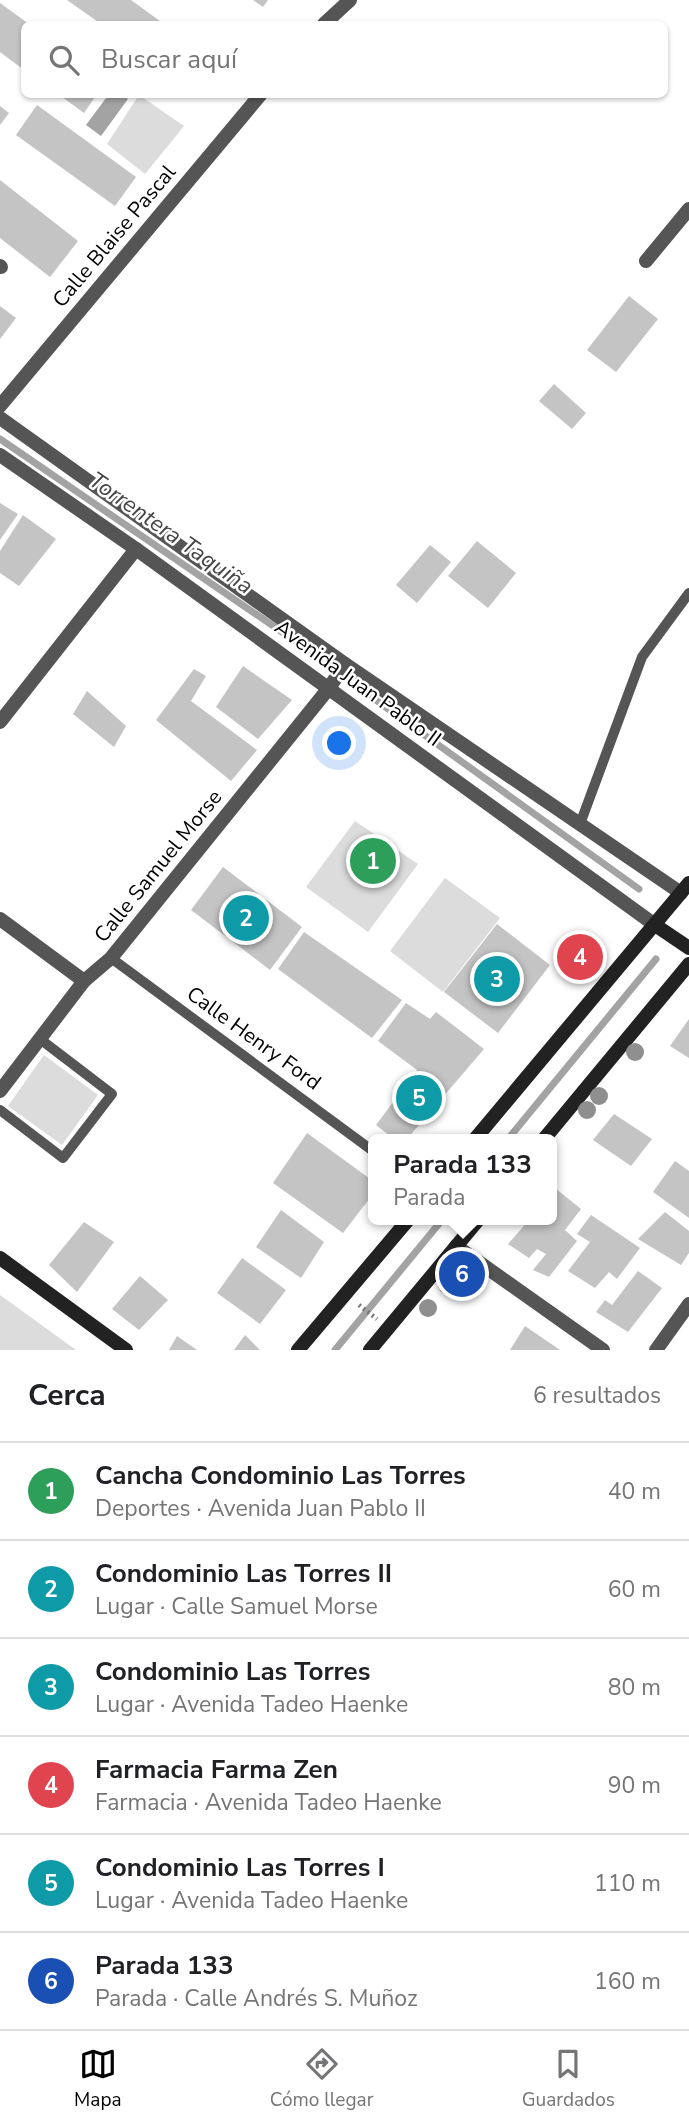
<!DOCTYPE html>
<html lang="es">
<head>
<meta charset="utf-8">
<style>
	:root { --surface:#fff; --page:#f6f6f6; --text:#202124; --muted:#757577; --line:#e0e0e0; --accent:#000 }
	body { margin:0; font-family:"Nunito Sans",sans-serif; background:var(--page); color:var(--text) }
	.you { position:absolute; left:340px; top:744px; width:24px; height:24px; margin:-18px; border:5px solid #fff; border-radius:50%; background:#1a73e8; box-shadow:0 0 0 10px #1a73e833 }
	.badge { display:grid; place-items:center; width:46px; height:46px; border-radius:50%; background:var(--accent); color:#fff; font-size:23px; font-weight:700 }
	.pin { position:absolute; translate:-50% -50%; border:4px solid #fff; box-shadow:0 2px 7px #0006 }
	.popup { position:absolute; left:368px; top:1134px; width:189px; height:91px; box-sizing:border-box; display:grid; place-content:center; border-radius:10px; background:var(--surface); filter:drop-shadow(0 2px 5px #0005); font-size:23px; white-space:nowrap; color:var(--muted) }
	.popup b { font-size:26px; color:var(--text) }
	.popup::after { content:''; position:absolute; left:50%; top:100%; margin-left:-14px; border:14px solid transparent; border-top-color:var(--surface) }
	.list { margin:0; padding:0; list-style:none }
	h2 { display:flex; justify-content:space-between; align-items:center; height:91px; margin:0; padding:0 28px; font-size:30px }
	h2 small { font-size:23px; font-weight:400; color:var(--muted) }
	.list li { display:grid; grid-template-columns:46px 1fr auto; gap:21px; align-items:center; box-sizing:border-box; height:98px; padding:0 28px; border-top:2px solid var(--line) }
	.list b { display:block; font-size:26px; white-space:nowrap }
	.list p { margin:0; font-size:23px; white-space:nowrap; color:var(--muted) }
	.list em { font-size:23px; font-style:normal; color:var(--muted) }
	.icon { flex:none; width:38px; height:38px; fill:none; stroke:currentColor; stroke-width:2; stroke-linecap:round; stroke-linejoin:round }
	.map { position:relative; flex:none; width:689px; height:1350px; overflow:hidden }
	.search { position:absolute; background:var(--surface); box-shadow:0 2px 5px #0004; left:21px; right:21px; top:21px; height:77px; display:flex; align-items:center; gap:18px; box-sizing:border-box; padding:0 24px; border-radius:10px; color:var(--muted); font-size:26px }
	.sheet { height:679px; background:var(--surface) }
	nav { display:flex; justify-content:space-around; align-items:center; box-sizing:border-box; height:98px; border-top:2px solid var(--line); background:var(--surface); font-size:19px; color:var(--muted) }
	nav a { display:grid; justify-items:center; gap:4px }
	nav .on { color:var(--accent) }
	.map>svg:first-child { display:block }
	.green { fill:#dcdcdc }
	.water { fill:#a3a3a3 }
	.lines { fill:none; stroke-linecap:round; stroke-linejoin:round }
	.stream { stroke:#a3a3a3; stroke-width:7 }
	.building { fill:#c4c4c4 }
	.path { stroke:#777; stroke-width:4.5; stroke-dasharray:2 3.5; stroke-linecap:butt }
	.lane { stroke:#555; stroke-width:10 }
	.street { stroke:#555; stroke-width:14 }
	.secondary { stroke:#222; stroke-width:14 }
	.tree { fill:#8f8f8f }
	.labels { text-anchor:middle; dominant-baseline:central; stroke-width:5; stroke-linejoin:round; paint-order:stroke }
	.street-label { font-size:21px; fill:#000; stroke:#fff }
	.water-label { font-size:23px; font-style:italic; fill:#444; stroke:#fff }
</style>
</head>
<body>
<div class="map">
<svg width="689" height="1350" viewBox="0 0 689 1350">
	<rect width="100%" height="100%" fill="#fff"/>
	<g class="green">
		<path d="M 139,95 L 184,126 L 145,174 L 107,144 Z"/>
		<path d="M 355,821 L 418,864 L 368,932 L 306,887 Z"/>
		<path d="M 445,878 L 500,918 L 443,992 L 390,951 Z"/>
		<path d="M 44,1055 L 98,1095 L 62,1145 L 8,1106 Z"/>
		<path d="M 0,1295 L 76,1350 L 0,1350 Z"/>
	</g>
	<path class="water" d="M 109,94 L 122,95 L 128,99 L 101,136 L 86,125 Z"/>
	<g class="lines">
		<g class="stream">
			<path d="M 0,439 L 320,658"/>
			<path d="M 359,688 L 639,889"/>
			<path d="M 508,1139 L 656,959"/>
			<path d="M 335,1350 L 442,1220"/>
		</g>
	</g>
	<g class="building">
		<path d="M 67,0 L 131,0 L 164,24 L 101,24 Z"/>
		<path d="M 253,0 L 268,0 L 263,7 Z"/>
		<path d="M 0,3 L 29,24 L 24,24 L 24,70 L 0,52 Z"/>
		<path d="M 58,94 L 97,94 L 84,113 Z"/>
		<path d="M 37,105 L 136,177 L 115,206 L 16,135 Z"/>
		<path d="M 0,106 L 9,113 L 0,125 Z"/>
		<path d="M 0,180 L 78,241 L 50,277 L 0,238 Z"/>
		<path d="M 629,296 L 658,319 L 616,372 L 587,350 Z"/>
		<path d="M 0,306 L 16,318 L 0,339 Z"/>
		<path d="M 554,384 L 586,413 L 572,429 L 539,401 Z"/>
		<path d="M 0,503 L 18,514 L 0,540 Z"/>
		<path d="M 23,515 L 56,539 L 19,586 L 0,573 L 0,551 Z"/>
		<path d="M 477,541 L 516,573 L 488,608 L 448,576 Z"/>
		<path d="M 430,545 L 451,562 L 417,603 L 396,585 Z"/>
		<path d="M 243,666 L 292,700 L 258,739 L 216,707 Z"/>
		<path d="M 194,669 L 206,676 L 191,701 L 257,750 L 231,781 L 156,720 Z"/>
		<path d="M 87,691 L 126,726 L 114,747 L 73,714 Z"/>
		<path d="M 223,867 L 302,927 L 270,970 L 191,910 Z"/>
		<path d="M 497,924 L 550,965 L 498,1033 L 444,992 Z"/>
		<path d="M 304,932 L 402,1000 L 372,1038 L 278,969 Z"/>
		<path d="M 406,1003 L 430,1019 L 436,1012 L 484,1049 L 407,1139 L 394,1139 L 376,1125 L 417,1070 L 378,1041 Z"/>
		<path d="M 689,1019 L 689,1058 L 670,1046 Z"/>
		<path d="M 614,1114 L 652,1139 L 631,1166 L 593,1140 Z"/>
		<path d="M 307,1133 L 373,1181 L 373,1194 L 343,1233 L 273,1183 Z"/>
		<path d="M 675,1161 L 689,1171 L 689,1218 L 653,1192 Z"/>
		<path d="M 555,1188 L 581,1209 L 565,1230 L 577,1241 L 549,1277 L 533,1270 L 546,1254 L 537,1249 L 529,1258 L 508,1244 L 529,1220 L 551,1220 L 551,1192 Z"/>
		<path d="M 281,1210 L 324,1242 L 301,1278 L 256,1247 Z"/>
		<path d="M 665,1212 L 689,1231 L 689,1253 L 681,1265 L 638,1239 Z"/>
		<path d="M 591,1215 L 640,1248 L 617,1279 L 609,1272 L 595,1288 L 568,1271 L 590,1242 L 577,1234 Z"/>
		<path d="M 84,1222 L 114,1242 L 77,1292 L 49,1265 Z"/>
		<path d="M 242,1258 L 286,1290 L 260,1324 L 217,1293 Z"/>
		<path d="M 638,1271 L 662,1288 L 628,1332 L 596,1312 L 605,1300 L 612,1305 Z"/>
		<path d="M 140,1276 L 168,1300 L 139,1330 L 112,1309 Z"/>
		<path d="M 525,1326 L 560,1350 L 510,1350 Z"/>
		<path d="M 245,1335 L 260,1350 L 234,1350 Z"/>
		<path d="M 177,1336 L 197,1350 L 169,1350 Z"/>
	</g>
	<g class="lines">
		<path class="path" d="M 359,1305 L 377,1319"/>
		<g class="lane">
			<path d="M 580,824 L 642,657 L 689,593"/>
			<path d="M 111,958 L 373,1151"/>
			<path d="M 0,1110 L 63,1158 L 112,1094 L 40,1039"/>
		</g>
		<g class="street">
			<path d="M 324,24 L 350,0"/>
			<path d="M 646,261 L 689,209"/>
			<path d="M 0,266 L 1,267"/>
			<path d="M 0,406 L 261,94"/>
			<path d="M 0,418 L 345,664 L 681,893"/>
			<path d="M 0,455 L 136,549 L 655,925"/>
			<path d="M 0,722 L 136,549"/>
			<path d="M 0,919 L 84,981"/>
			<path d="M 0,1091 L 84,981 L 111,958 L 329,688 L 345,664"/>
			<path d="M 456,1246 L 603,1350"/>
			<path d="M 656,1350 L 689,1304"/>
		</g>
		<g class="secondary">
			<path d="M 655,925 L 689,948"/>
			<path d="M 475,1139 L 689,883"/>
			<path d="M 544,1139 L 689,964"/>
			<path d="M 0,1258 L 126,1350"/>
			<path d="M 298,1350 L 408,1220"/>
			<path d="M 370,1350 L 478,1220"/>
		</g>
	</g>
	<g class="tree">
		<circle cx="635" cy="1052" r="9"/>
		<circle cx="599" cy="1096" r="9"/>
		<circle cx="587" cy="1110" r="9"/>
		<circle cx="447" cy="1285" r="9"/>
		<circle cx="428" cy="1308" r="9"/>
	</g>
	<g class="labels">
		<g class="street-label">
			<text transform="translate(114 236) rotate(-50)">Calle Blaise Pascal</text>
			<text transform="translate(358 683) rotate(36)">Avenida Juan Pablo II</text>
			<text transform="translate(158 866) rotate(-51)">Calle Samuel Morse</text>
			<text transform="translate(254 1038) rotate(36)">Calle Henry Ford</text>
		</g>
		<g class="water-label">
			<text transform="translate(171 533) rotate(35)">Torrentera Taquiña</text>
		</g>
	</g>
</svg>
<div class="you"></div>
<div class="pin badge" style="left:373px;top:861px;background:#2e9e5b">1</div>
<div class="pin badge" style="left:246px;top:918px;background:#0f9aa8">2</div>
<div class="pin badge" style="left:497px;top:979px;background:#0f9aa8">3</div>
<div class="pin badge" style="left:580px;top:957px;background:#e0444e">4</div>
<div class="pin badge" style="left:419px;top:1098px;background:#0f9aa8">5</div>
<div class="pin badge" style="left:462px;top:1274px;background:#1a4fb4">6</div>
<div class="popup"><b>Parada 133</b>Parada</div>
<div class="search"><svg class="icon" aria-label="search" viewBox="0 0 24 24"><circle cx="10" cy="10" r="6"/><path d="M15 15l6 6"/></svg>Buscar aquí</div>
</div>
<section class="sheet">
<h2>Cerca<small>6 resultados</small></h2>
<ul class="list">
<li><span class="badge" style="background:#2e9e5b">1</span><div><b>Cancha Condominio Las Torres</b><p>Deportes · Avenida Juan Pablo II</p></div><em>40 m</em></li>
<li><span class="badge" style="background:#0f9aa8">2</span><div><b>Condominio Las Torres II</b><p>Lugar · Calle Samuel Morse</p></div><em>60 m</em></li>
<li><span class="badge" style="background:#0f9aa8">3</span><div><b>Condominio Las Torres</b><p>Lugar · Avenida Tadeo Haenke</p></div><em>80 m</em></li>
<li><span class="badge" style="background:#e0444e">4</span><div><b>Farmacia Farma Zen</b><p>Farmacia · Avenida Tadeo Haenke</p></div><em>90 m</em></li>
<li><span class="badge" style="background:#0f9aa8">5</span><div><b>Condominio Las Torres I</b><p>Lugar · Avenida Tadeo Haenke</p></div><em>110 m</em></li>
<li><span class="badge" style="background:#1a4fb4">6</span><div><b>Parada 133</b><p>Parada · Calle Andrés S. Muñoz</p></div><em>160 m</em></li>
</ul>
</section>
<nav>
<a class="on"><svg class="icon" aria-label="map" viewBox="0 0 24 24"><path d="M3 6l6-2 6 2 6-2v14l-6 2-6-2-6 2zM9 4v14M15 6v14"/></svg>Mapa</a>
<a><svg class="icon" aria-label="directions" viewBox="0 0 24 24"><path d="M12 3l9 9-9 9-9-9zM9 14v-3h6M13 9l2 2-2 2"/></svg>Cómo llegar</a>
<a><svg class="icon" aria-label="saved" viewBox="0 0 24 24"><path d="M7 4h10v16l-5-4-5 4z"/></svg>Guardados</a>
</nav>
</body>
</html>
